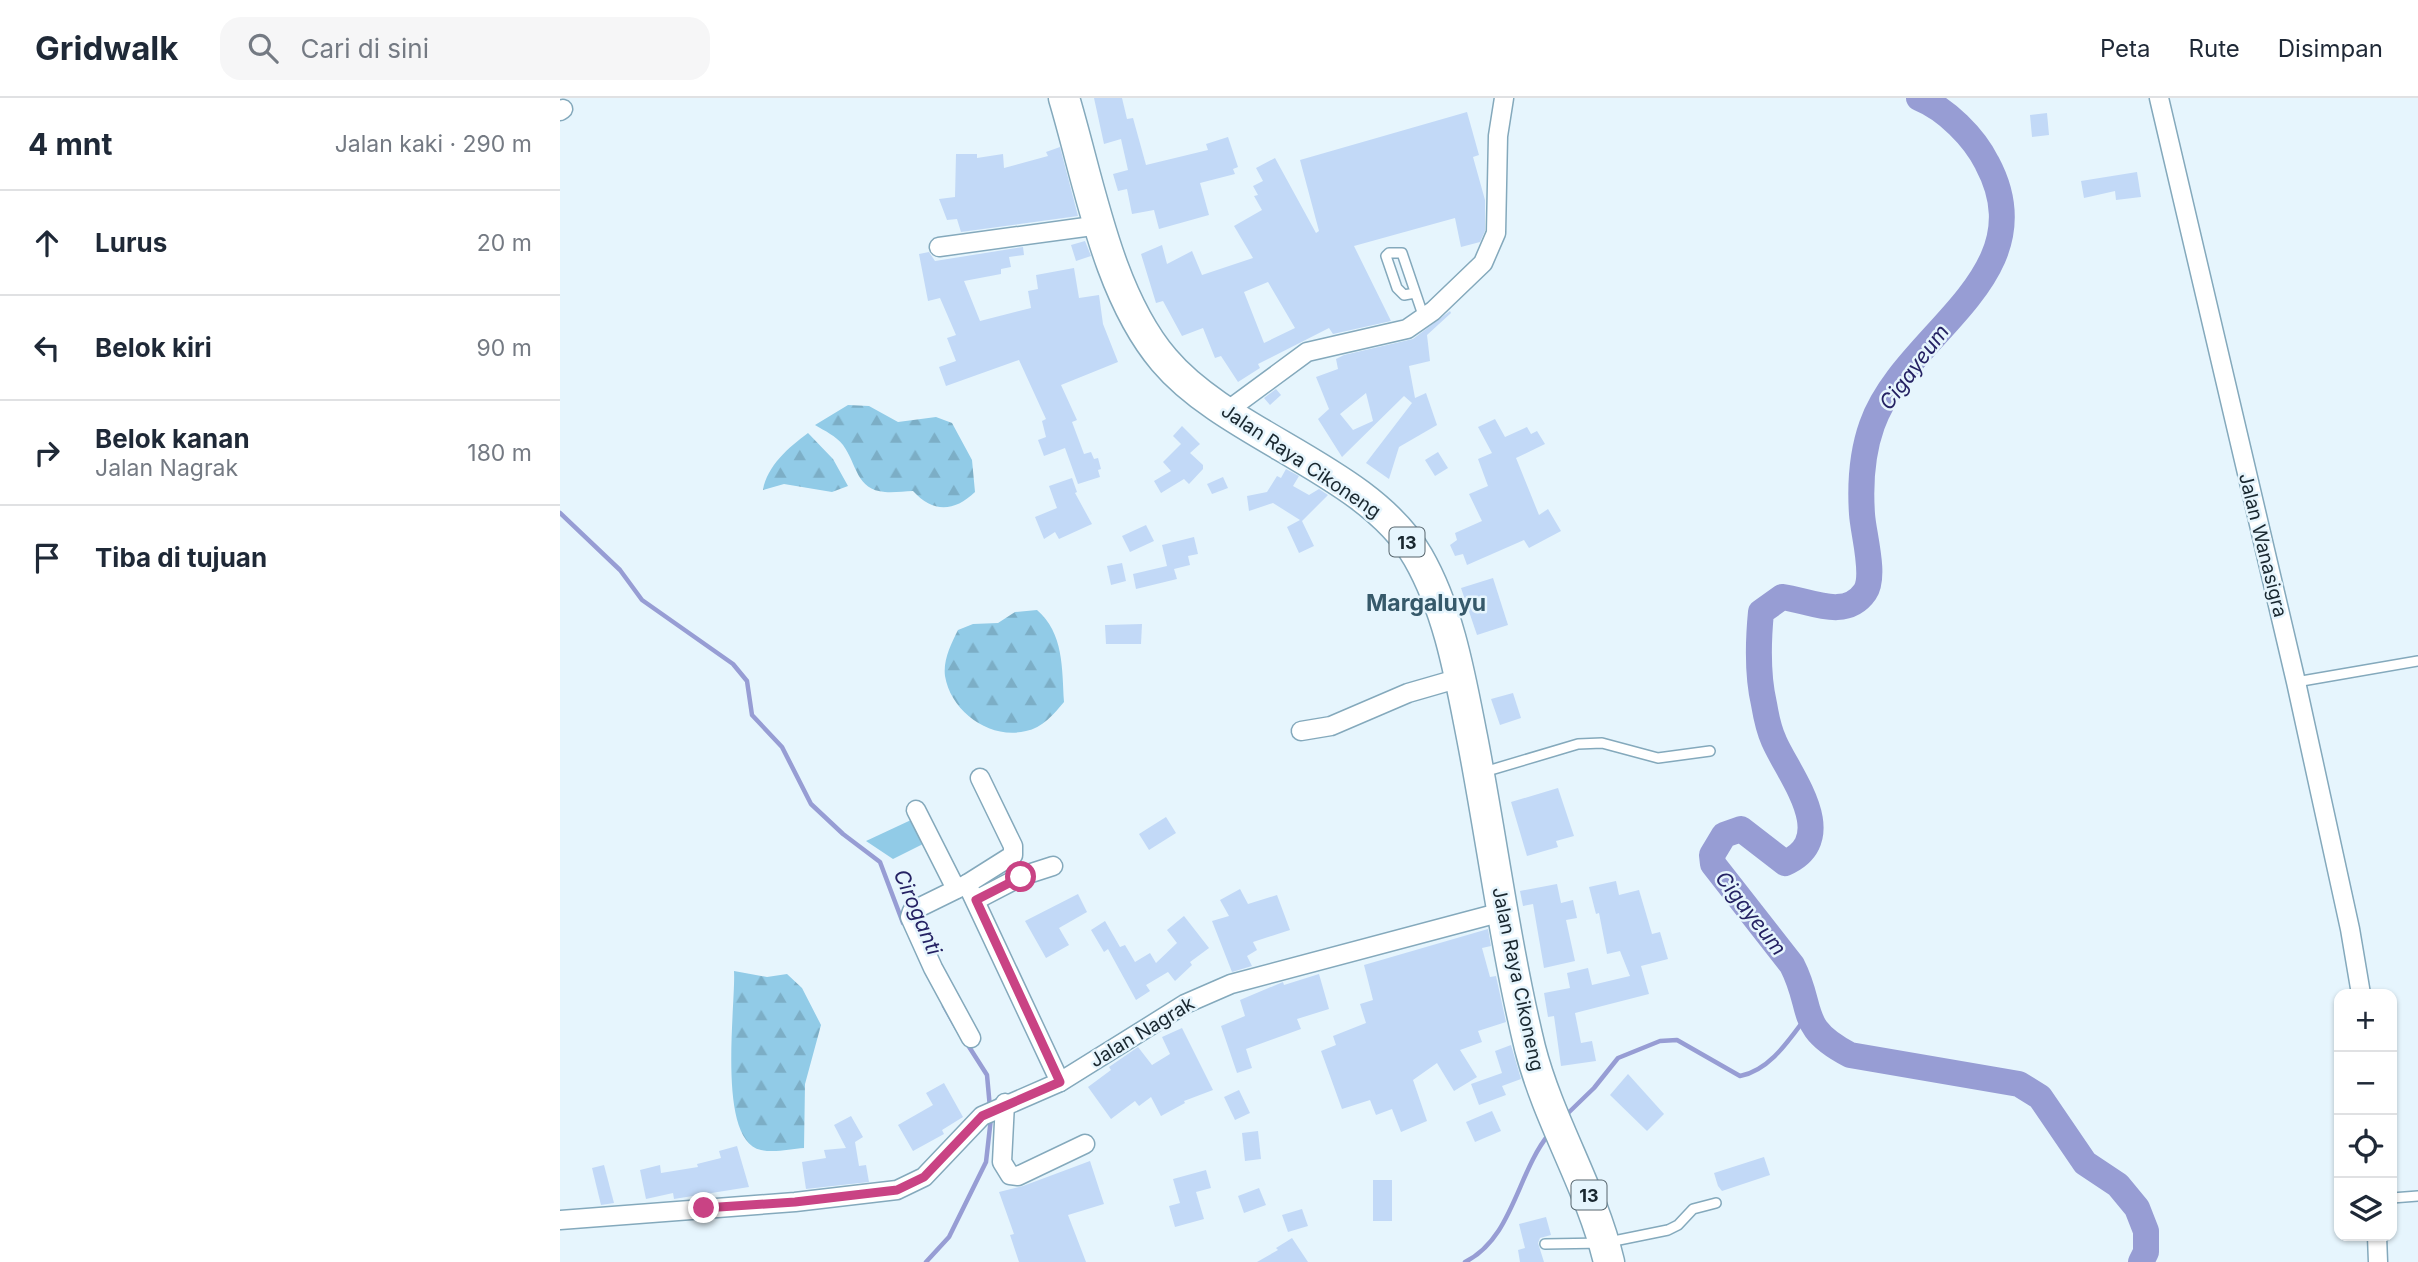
<!DOCTYPE html>
<html lang="id">
<head>
<meta charset="utf-8">
<style>
	:root { --surface:#fff; --page:#f6f6f7; --text:#1f2937; --muted:#747a83; --line:#e0e1e3 }
	body { margin:0; font-family:Inter,sans-serif; background:var(--page); color:var(--text) }
	.controls { position:absolute; right:21px; bottom:21px; display:grid; overflow:hidden; border-radius:14px; box-shadow:0 2px 5px #0004 }
	.controls button { width:63px; height:63px; display:grid; place-items:center; padding:0; border:0; border-bottom:2px solid var(--line); background:var(--surface); color:var(--text); font:35px sans-serif }
	.stop { position:absolute; width:21px; height:21px; margin:-16px; border:5px solid #c94384; border-radius:50%; background:#fff }
	.stop.end { background:#c94384; border-color:#fff; box-shadow:0 2px 7px #0008 }
	.list { margin:0; padding:0; list-style:none }
	h2 { display:flex; justify-content:space-between; align-items:center; height:91px; margin:0; padding:0 28px; font-size:30px }
	h2 small { font-size:23px; font-weight:400; color:var(--muted) }
	.list li { display:grid; grid-template-columns:46px 1fr auto; gap:21px; align-items:center; box-sizing:border-box; height:105px; padding:0 28px; border-top:2px solid var(--line) }
	.list b { display:block; font-size:26px; white-space:nowrap }
	.list p { margin:0; font-size:23px; white-space:nowrap; color:var(--muted) }
	.list em { font-size:23px; font-style:normal; color:var(--muted) }
	.icon { flex:none; width:38px; height:38px; fill:none; stroke:currentColor; stroke-width:2; stroke-linecap:round; stroke-linejoin:round }
	.map { position:relative; flex:none; width:1858px; height:1164px; overflow:hidden }
	header { display:flex; align-items:center; gap:42px; box-sizing:border-box; height:98px; padding:0 35px; background:var(--surface); border-bottom:2px solid var(--line) }
	header strong { font-size:33px }
	nav { display:flex; gap:38px; margin-inline-start:auto; font-size:24px }
	.search { width:490px; height:63px; background:var(--page); display:flex; align-items:center; gap:18px; box-sizing:border-box; padding:0 24px; border-radius:21px; color:var(--muted); font-size:26px }
	main { display:flex }
	aside { flex:1; background:var(--surface) }
	.map>svg:first-child { display:block }
	.green { fill:#91cbe7 }
	.forest { fill:url(#forest-firs) }
	.lines { fill:none; stroke-linecap:round; stroke-linejoin:round }
	.stream { stroke:#979dd4; stroke-width:4.5 }
	.river { stroke:#979dd4; stroke-width:26 }
	.building { fill:#c2d9f7; fill-rule:evenodd }
	.service-casing { stroke:#84a9bc; stroke-width:12 }
	.minor-casing { stroke:#84a9bc; stroke-width:21 }
	.trunk-casing { stroke:#84a9bc; stroke-width:33 }
	.service { stroke:#fff; stroke-width:9 }
	.minor { stroke:#fff; stroke-width:18 }
	.trunk { stroke:#fff; stroke-width:30 }
	.route { stroke:#c94384; stroke-width:9 }
	.labels { text-anchor:middle; dominant-baseline:central; stroke-width:5; stroke-linejoin:round; paint-order:stroke }
	.shield { fill:#e6f5fd; stroke:#56656d; stroke-width:2 }
	.shield-label { font-size:18px; font-weight:bold; fill:#19272f }
	.street-label { font-size:19px; fill:#19272f; stroke:#e6f5fd }
	.water-label { font-size:21px; font-style:italic; fill:#252263; stroke:#e6f5fd }
	.quarter-label { font-size:23px; font-weight:bold; fill:#36596a; stroke:#e6f5fd }
</style>
</head>
<body>
<header>
<strong>Gridwalk</strong>
<div class="search"><svg class="icon" aria-label="search" viewBox="0 0 24 24"><circle cx="10" cy="10" r="6"/><path d="M15 15l6 6"/></svg>Cari di sini</div>
<nav><a>Peta</a><a>Rute</a><a>Disimpan</a></nav>
</header>
<main>
<aside>
<h2>4 mnt<small>Jalan kaki · 290 m</small></h2>
<ul class="list">
<li><svg class="icon" aria-label="ahead" viewBox="0 0 24 24"><path d="M12 20V5M6 11l6-6 6 6"/></svg><div><b>Lurus</b></div><em>20 m</em></li>
<li><svg class="icon" aria-label="left" viewBox="0 0 24 24"><path d="M17 20v-9H6M10 6l-5 5 5 5"/></svg><div><b>Belok kiri</b></div><em>90 m</em></li>
<li><svg class="icon" aria-label="right" viewBox="0 0 24 24"><path d="M7 20v-9h11M14 6l5 5-5 5"/></svg><div><b>Belok kanan</b><p>Jalan Nagrak</p></div><em>180 m</em></li>
<li><svg class="icon" aria-label="arrive" viewBox="0 0 24 24"><path d="M6 21V4h12l-3 4 3 4H6"/></svg><div><b>Tiba di tujuan</b></div></li>
</ul>
</aside>
<div class="map">
<svg width="1858" height="1164" viewBox="0 0 1858 1164">
	<defs>
		<pattern id="forest-firs" width="22" height="20" patternUnits="userSpaceOnUse" patternTransform="scale(1.75)"><rect width="22" height="20" fill="#91cbe7"/><path d="M5 1l3.5 6h-7zM16 11l3.5 6h-7z" fill="#7caec6"/></pattern>
	</defs>
	<rect width="100%" height="100%" fill="#e6f5fd"/>
	<path class="green" d="M 351,722 L 363,746 L 333,761 L 306,743 Z"/>
	<g class="forest">
		<path d="M 288,307 L 309,308 L 338,324 L 376,319 L 392,325 L 412,362 L 415,394 C 394,414 373,415 353,393 C 344,393 334,395 325,394 C 296,392 297,366 283,347 C 276,338 265,333 255,327 Z"/>
		<path d="M 248,335 L 273,361 L 288,388 L 272,394 L 224,386 L 203,392 C 207,368 229,349 248,335 Z"/>
		<path d="M 477,512 C 504,535 502,571 504,604 C 494,616 482,630 466,633 C 430,642 391,614 385,578 C 383,562 391,546 398,532 L 413,526 L 438,525 L 455,514 Z"/>
		<path d="M 174,873 L 207,879 L 227,876 L 242,890 L 261,927 L 245,986 L 244,1050 C 231,1051 214,1055 201,1052 C 156,1043 176,907 174,873 Z"/>
	</g>
	<g class="lines">
		<g class="stream">
			<path d="M 0,415 L 60,472 L 82,502 L 173,566 L 187,583 L 192,617 L 222,649 L 251,706 L 283,736 L 320,764 L 343,825"/>
			<path d="M 384,908 L 397,931"/>
			<path d="M 406,944 L 427,977 L 430,1010"/>
			<path d="M 1004,1019 L 1034,990 L 1058,960 L 1100,943 L 1117,942 L 1180,978 C 1210,972 1229,942 1247,918"/>
			<path d="M 366,1164 L 389,1139 L 426,1064 L 431,1020"/>
			<path d="M 905,1164 C 953,1140 957,1075 989,1036"/>
		</g>
		<path class="river" d="M 1359,0 C 1386,11 1414,39 1427,65 C 1488,179 1344,235 1312,327 C 1302,355 1300,386 1302,416 C 1303,435 1316,478 1305,494 C 1285,523 1249,502 1222,499 L 1201,514 C 1198,545 1197,576 1204,606 C 1206,618 1209,632 1214,643 C 1228,676 1282,740 1225,765 L 1181,731 L 1164,737 L 1152,757 L 1153,766 L 1232,867 C 1255,912 1236,929 1290,957 L 1459,986 L 1480,999 L 1525,1065 L 1558,1087 L 1577,1110 L 1586,1133 L 1586,1154 L 1581,1164"/>
	</g>
	<g class="building">
		<path d="M 534,0 L 562,0 L 567,21 L 573,20 L 586,67 L 648,52 L 646,46 L 668,39 L 678,69 L 673,71 L 675,76 L 640,85 L 649,117 L 599,131 L 594,112 L 572,116 L 567,91 L 558,93 L 553,76 L 568,72 L 561,41 L 544,46 Z"/>
		<path d="M 907,14 L 919,57 L 913,59 L 925,102 L 925,133 L 920,144 L 901,149 L 895,120 L 794,148 L 831,223 L 773,236 L 769,230 L 698,266 L 700,270 L 678,284 L 661,258 L 655,260 L 643,230 L 622,238 L 603,203 L 596,205 L 581,156 L 602,147 L 607,166 L 632,153 L 642,177 L 693,160 L 674,128 L 702,112 L 694,98 L 698,97 L 693,88 L 703,83 L 696,70 L 715,60 L 756,135 L 759,133 L 740,62 ZM 708,184 L 735,230 L 704,245 L 684,194 Z"/>
		<path d="M 1487,15 L 1489,37 L 1472,39 L 1470,17 Z"/>
		<path d="M 500,49 L 518,118 L 401,134 L 397,121 L 387,122 L 379,101 L 395,99 L 396,56 L 417,56 L 417,60 L 443,56 L 444,70 L 488,58 L 486,54 Z"/>
		<path d="M 1577,74 L 1581,99 L 1556,102 L 1555,93 L 1524,100 L 1521,83 Z"/>
		<path d="M 525,143 L 531,158 L 516,163 L 511,147 Z"/>
		<path d="M 463,149 L 464,157 L 449,159 L 451,169 L 441,171 L 441,176 L 404,183 L 420,223 L 471,210 L 468,193 L 478,191 L 476,177 L 514,170 L 519,200 L 539,197 L 543,226 L 558,264 L 501,287 L 517,322 L 512,324 L 524,356 L 531,354 L 534,361 L 538,360 L 541,371 L 538,372 L 540,379 L 518,386 L 505,350 L 484,358 L 478,342 L 486,339 L 482,323 L 486,321 L 459,262 L 386,288 L 379,269 L 396,263 L 387,240 L 396,237 L 380,200 L 368,203 L 359,156 L 369,154 L 375,163 Z"/>
		<path d="M 890,213 L 891,215 L 867,237 L 870,263 L 849,268 L 855,300 L 866,295 L 877,327 L 839,349 L 829,381 L 806,365 L 852,305 L 844,298 L 782,359 L 758,321 L 769,311 L 756,279 L 778,271 L 776,261 L 784,257 L 853,241 ZM 806,295 L 813,323 L 793,332 L 780,316 Z"/>
		<path d="M 716,291 L 721,297 L 710,307 L 704,300 Z"/>
		<path d="M 935,321 L 945,339 L 967,329 L 971,336 L 977,333 L 985,346 L 956,360 L 979,417 L 988,411 L 1001,433 L 969,450 L 964,442 L 907,467 L 903,456 L 895,458 L 890,447 L 897,442 L 895,435 L 922,423 L 909,396 L 928,388 L 918,361 L 932,355 L 918,329 Z"/>
		<path d="M 622,328 L 640,346 L 630,355 L 643,367 L 643,371 L 629,386 L 624,381 L 601,395 L 594,383 L 611,373 L 603,364 L 621,346 L 613,338 Z"/>
		<path d="M 878,354 L 888,370 L 875,378 L 865,362 Z"/>
		<path d="M 726,371 L 739,378 L 733,388 L 749,397 L 759,391 L 768,397 L 742,423 L 754,448 L 739,455 L 727,429 L 740,422 L 713,405 L 689,413 L 687,398 L 707,394 L 717,378 L 721,380 Z"/>
		<path d="M 663,379 L 668,390 L 652,396 L 647,386 Z"/>
		<path d="M 512,380 L 517,394 L 515,395 L 532,426 L 499,441 L 495,434 L 484,441 L 475,419 L 497,410 L 489,388 Z"/>
		<path d="M 586,427 L 594,443 L 570,454 L 562,438 Z"/>
		<path d="M 634,439 L 638,456 L 628,458 L 630,467 L 614,471 L 617,481 L 576,491 L 573,476 L 607,468 L 602,447 Z"/>
		<path d="M 562,465 L 566,483 L 551,487 L 547,468 Z"/>
		<path d="M 933,480 L 948,527 L 917,537 L 901,490 Z"/>
		<path d="M 582,526 L 581,546 L 546,546 L 545,527 Z"/>
		<path d="M 953,595 L 961,620 L 940,627 L 931,601 Z"/>
		<path d="M 998,690 L 1014,738 L 996,743 L 998,749 L 967,758 L 951,704 Z"/>
		<path d="M 606,719 L 616,735 L 589,752 L 579,736 Z"/>
		<path d="M 1056,783 L 1059,797 L 1079,792 L 1092,836 L 1100,834 L 1108,861 L 1081,868 L 1089,896 L 1015,915 L 1021,945 L 1032,943 L 1036,963 L 1001,968 L 994,918 L 988,919 L 984,895 L 1010,890 L 1007,875 L 1028,870 L 1032,887 L 1070,878 L 1060,853 L 1047,856 L 1039,815 L 1036,816 L 1029,789 Z"/>
		<path d="M 997,786 L 1001,805 L 1013,802 L 1017,820 L 1006,822 L 1015,863 L 984,870 L 973,806 L 963,808 L 960,793 Z"/>
		<path d="M 680,791 L 688,806 L 717,797 L 730,832 L 693,844 L 697,852 L 687,858 L 692,868 L 672,874 L 652,823 L 669,818 L 660,802 Z"/>
		<path d="M 518,796 L 527,814 L 499,830 L 509,847 L 486,860 L 465,823 Z"/>
		<path d="M 624,818 L 649,850 L 630,864 L 632,867 L 615,883 L 608,874 L 586,887 L 590,893 L 576,902 L 548,851 L 544,854 L 531,832 L 545,823 L 560,849 L 565,847 L 575,864 L 590,855 L 596,865 L 617,845 L 607,832 Z"/>
		<path d="M 928,831 L 931,848 L 922,850 L 930,879 L 936,878 L 946,924 L 918,933 L 922,944 L 900,952 L 917,979 L 894,993 L 877,965 L 853,982 L 867,1023 L 841,1034 L 832,1011 L 816,1017 L 810,1002 L 782,1011 L 761,953 L 776,947 L 773,938 L 806,925 L 800,906 L 813,902 L 804,867 Z"/>
		<path d="M 759,876 L 769,911 L 737,921 L 741,931 L 686,951 L 692,970 L 677,975 L 661,928 L 685,918 L 680,902 L 723,884 L 724,887 Z"/>
		<path d="M 622,930 L 653,992 L 624,1003 L 625,1005 L 601,1018 L 591,999 L 579,1008 L 575,1003 L 551,1021 L 528,989 L 551,972 L 549,969 L 578,949 L 592,967 L 610,956 L 602,939 Z"/>
		<path d="M 951,947 L 961,981 L 942,988 L 946,997 L 919,1007 L 911,986 L 942,975 L 935,953 Z"/>
		<path d="M 1068,976 L 1104,1016 L 1087,1033 L 1050,997 Z"/>
		<path d="M 384,985 L 403,1019 L 382,1032 L 384,1036 L 353,1053 L 338,1027 L 373,1007 L 366,995 Z"/>
		<path d="M 679,992 L 690,1015 L 675,1022 L 664,999 Z"/>
		<path d="M 932,1013 L 941,1033 L 915,1044 L 906,1024 Z"/>
		<path d="M 291,1018 L 303,1039 L 295,1044 L 299,1068 L 306,1067 L 309,1084 L 246,1091 L 242,1064 L 266,1060 L 264,1052 L 286,1050 L 274,1027 Z"/>
		<path d="M 698,1033 L 701,1061 L 685,1063 L 682,1035 Z"/>
		<path d="M 177,1048 L 189,1089 L 114,1101 L 113,1095 L 86,1101 L 80,1072 L 100,1067 L 101,1075 L 138,1069 L 137,1066 L 161,1060 L 159,1053 Z"/>
		<path d="M 1204,1059 L 1210,1077 L 1162,1093 L 1158,1088 L 1154,1075 Z"/>
		<path d="M 530,1063 L 544,1106 L 508,1117 L 526,1164 L 459,1164 L 450,1137 L 454,1136 L 439,1094 L 463,1088 Z"/>
		<path d="M 44,1067 L 54,1105 L 41,1107 L 32,1070 Z"/>
		<path d="M 646,1072 L 651,1090 L 636,1094 L 644,1121 L 615,1129 L 609,1108 L 620,1105 L 613,1081 Z"/>
		<rect x="813" y="1082" width="19" height="41"/>
		<path d="M 699,1090 L 706,1107 L 684,1115 L 678,1098 Z"/>
		<path d="M 742,1111 L 748,1128 L 728,1134 L 722,1117 Z"/>
		<path d="M 986,1119 L 991,1137 L 980,1140 L 978,1145 L 984,1164 L 960,1164 L 958,1152 L 965,1150 L 959,1126 Z"/>
		<path d="M 732,1140 L 748,1164 L 697,1164 L 718,1152 L 716,1150 Z"/>
	</g>
	<g class="lines">
		<defs>
			<g id="service">
				<path d="M 855,195 L 844,197 L 837,190 L 826,158 L 829,155 L 842,155 L 864,220"/>
				<path d="M 1736,584 L 1858,563"/>
				<path d="M 924,674 L 1018,646 L 1042,645 L 1098,660 L 1150,653"/>
				<path d="M 1832,1100 L 1858,1098"/>
				<path d="M 985,1146 L 1044,1145 L 1108,1132 L 1118,1127 L 1133,1111 L 1156,1105"/>
			</g>
			<g id="minor">
				<path d="M 1599,0 L 1736,584 L 1790,831 L 1801,896"/>
				<path d="M 0,13 L 3,11"/>
				<path d="M 379,149 L 540,127"/>
				<path d="M 667,313 L 747,254 L 847,231 L 873,213 L 923,165 L 936,135 L 938,38 L 944,0"/>
				<path d="M 741,633 L 771,628 L 848,595 L 900,580"/>
				<path d="M 356,712 L 396,791"/>
				<path d="M 407,786 L 500,984"/>
				<path d="M 416,802 L 462,778 L 493,768"/>
				<path d="M 411,940 L 373,870 L 350,819 L 352,813 L 407,786 L 453,757 L 453,748 L 420,680"/>
				<path d="M 445,1005 L 442,1064 L 450,1077 L 458,1078 L 525,1046"/>
				<path d="M 0,1122 L 235,1104 L 337,1092 L 364,1079 L 422,1018 L 500,984 L 625,906 L 671,886 L 942,814"/>
				<path d="M 1817,1138 L 1818,1164"/>
			</g>
			<path id="trunk" d="M 504,0 C 529,83 547,195 604,262 C 668,338 808,372 858,459 C 889,513 900,578 912,639 C 932,742 945,847 970,950 C 989,1024 1031,1089 1049,1164"/>
		</defs>
		<use href="#service" class="service-casing"/>
		<use href="#minor" class="minor-casing"/>
		<use href="#trunk" class="trunk-casing"/>
		<use href="#service" class="service"/>
		<use href="#minor" class="minor"/>
		<use href="#trunk" class="trunk"/>
	</g>
	<g class="lines">
		<path class="route" d="M 144,1110 L 235,1104 L 337,1092 L 364,1079 L 422,1018 L 500,984 L 416,802 L 461,779"/>
	</g>
	<g class="labels">
		<g class="shield">
			<rect x="829.5" y="429.5" width="35" height="29" rx="5"/>
			<rect x="1011.5" y="1082.5" width="35" height="29" rx="5"/>
		</g>
		<g class="shield-label">
			<text x="847" y="444">13</text>
			<text x="1029" y="1097">13</text>
		</g>
		<g class="street-label">
			<text transform="translate(741 363) rotate(34)">Jalan Raya Cikoneng</text>
			<text transform="translate(1703 447) rotate(76)">Jalan Wanasigra</text>
			<text transform="translate(958 881) rotate(78)">Jalan Raya Cikoneng</text>
			<text transform="translate(582 934) rotate(-31)">Jalan Nagrak</text>
		</g>
		<g class="water-label">
			<text transform="translate(1354 269) rotate(-53)">Cigayeum</text>
			<text transform="translate(358 814) rotate(67)">Ciroganti</text>
			<text transform="translate(1191 815) rotate(52)">Cigayeum</text>
		</g>
		<g class="quarter-label">
			<text x="866" y="505">Margaluyu</text>
		</g>
	</g>
</svg>
<div class="controls">
<button>+</button>
<button>−</button>
<button><svg class="icon" aria-label="locate" viewBox="0 0 24 24"><circle cx="12" cy="12" r="6"/><path d="M12 2v4M12 18v4M2 12h4M18 12h4"/></svg></button>
<button><svg class="icon" aria-label="layers" viewBox="0 0 24 24"><path d="M12 4l9 5-9 5-9-5zM3 14l9 5 9-5"/></svg></button>
</div>
<div class="stop" style="left:461px;top:779px"></div>
<div class="stop end" style="left:144px;top:1110px"></div>
</div>
</main>
</body>
</html>
